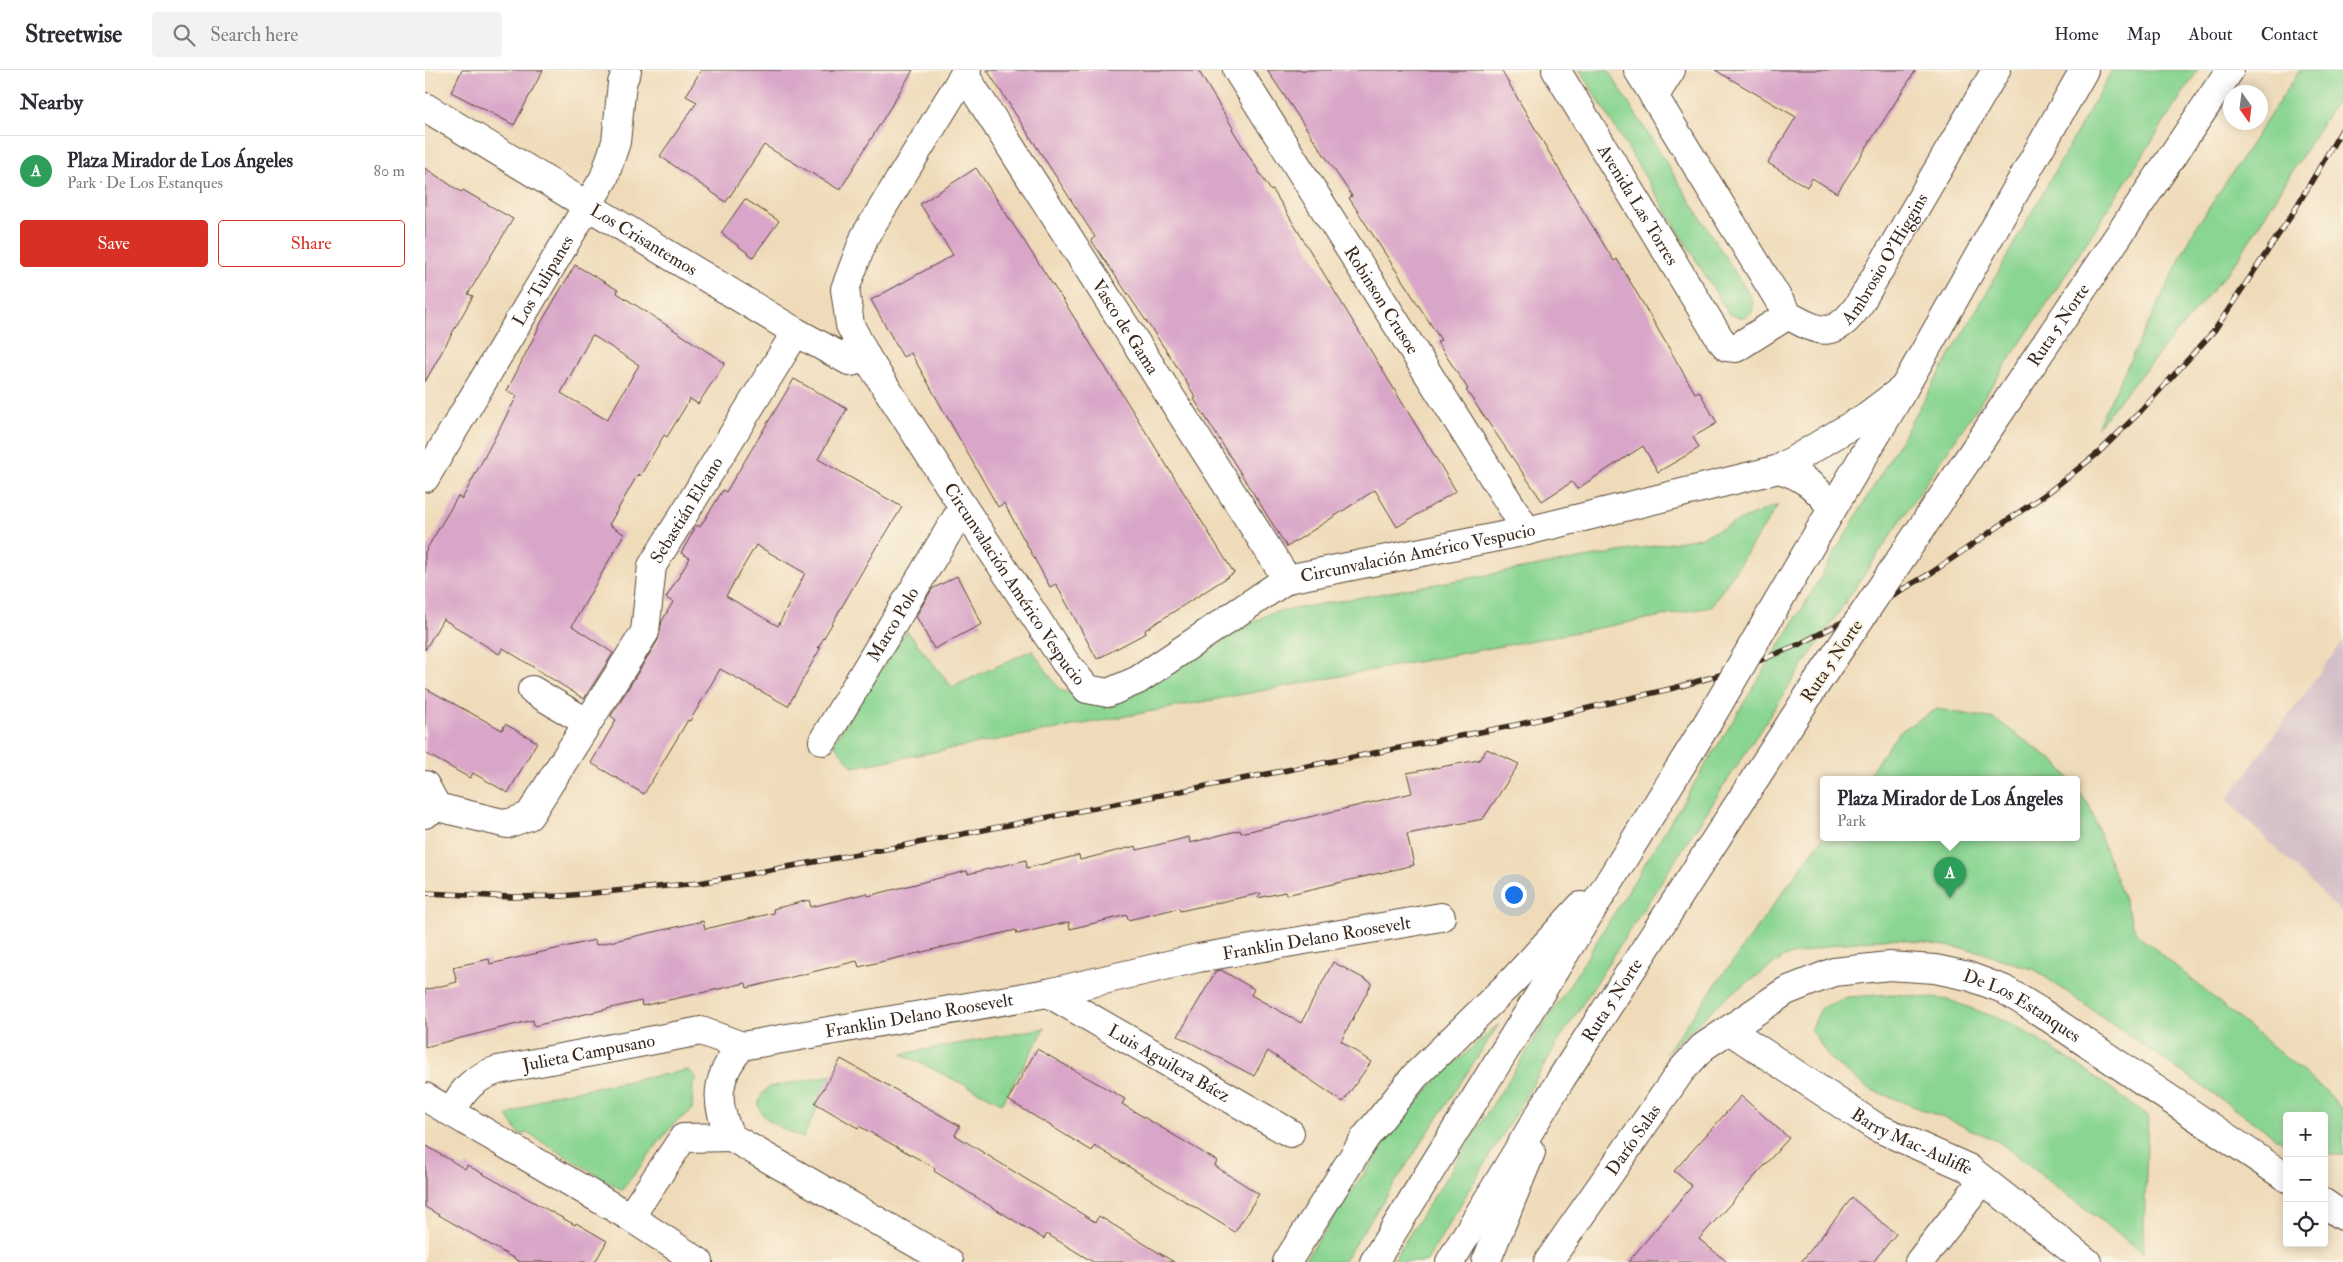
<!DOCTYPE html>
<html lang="en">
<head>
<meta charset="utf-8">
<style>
	:root { --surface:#fff; --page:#f2f2f3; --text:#2b2b33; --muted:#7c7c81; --line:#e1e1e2; --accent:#d93025 }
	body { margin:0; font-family:"IM FELL Double Pica",serif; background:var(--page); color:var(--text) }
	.controls { position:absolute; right:15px; bottom:15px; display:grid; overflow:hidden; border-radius:5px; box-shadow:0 2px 12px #0003 }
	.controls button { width:45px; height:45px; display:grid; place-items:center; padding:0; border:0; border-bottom:1px solid var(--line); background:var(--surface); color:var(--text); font:25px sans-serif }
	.compass { position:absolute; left:1798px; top:15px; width:45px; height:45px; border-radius:50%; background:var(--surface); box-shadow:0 2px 12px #0003; rotate:166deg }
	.you { position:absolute; left:1088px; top:824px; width:18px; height:18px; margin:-12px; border:4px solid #fff; border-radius:50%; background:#1a73e8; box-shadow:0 0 0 8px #1a73e833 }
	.badge { display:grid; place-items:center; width:32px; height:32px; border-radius:50%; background:var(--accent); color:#fff; font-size:16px; font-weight:700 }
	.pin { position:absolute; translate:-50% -41px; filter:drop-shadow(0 1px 2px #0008) }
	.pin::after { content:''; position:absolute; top:26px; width:18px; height:15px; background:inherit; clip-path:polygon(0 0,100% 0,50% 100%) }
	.popup { position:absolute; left:1395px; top:706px; width:260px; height:65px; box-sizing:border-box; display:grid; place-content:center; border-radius:5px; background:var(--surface); filter:drop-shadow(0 1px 4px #0005); font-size:16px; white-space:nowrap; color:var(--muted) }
	.popup b { font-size:19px; color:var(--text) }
	.popup::after { content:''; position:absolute; left:50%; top:100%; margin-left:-10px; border:10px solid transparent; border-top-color:var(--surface) }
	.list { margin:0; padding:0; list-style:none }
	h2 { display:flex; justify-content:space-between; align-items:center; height:65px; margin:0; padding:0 20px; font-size:21px }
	h2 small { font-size:16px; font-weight:400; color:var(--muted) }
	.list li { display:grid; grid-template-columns:32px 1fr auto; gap:15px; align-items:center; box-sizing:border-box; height:70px; padding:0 20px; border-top:1px solid var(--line) }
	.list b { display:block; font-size:19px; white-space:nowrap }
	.list p { margin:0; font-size:16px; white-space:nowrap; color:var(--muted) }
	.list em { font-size:16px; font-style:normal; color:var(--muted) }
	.actions { display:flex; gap:10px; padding:15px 20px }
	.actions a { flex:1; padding:11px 0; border:1px solid var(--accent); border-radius:5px; text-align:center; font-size:18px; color:var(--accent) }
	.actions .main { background:var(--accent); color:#fff }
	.icon { flex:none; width:28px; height:28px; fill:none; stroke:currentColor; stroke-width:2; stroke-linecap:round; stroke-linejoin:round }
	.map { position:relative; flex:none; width:1918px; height:1192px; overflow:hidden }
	header { display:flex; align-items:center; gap:30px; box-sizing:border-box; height:70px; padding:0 25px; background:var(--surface); border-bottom:1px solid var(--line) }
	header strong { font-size:24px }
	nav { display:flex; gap:28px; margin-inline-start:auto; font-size:18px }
	.search { width:350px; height:45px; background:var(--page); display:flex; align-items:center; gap:12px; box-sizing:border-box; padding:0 18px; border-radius:5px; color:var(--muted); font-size:19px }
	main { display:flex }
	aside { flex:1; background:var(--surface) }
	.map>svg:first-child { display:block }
	.industrial { fill:#d2bdc6 }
	.green { fill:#8ad592; stroke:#628058 }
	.building { fill:#d9a5c8; fill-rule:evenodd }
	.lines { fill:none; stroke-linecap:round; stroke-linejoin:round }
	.minor-casing { stroke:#564535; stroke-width:30 }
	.major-casing { stroke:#564535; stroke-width:30 }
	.highway-casing { stroke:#564535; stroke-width:30 }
	.minor { stroke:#fff; stroke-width:28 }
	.major { stroke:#fff; stroke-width:28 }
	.highway { stroke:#fff; stroke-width:28 }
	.rail-casing { stroke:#3b2a1e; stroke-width:5.5 }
	.rail { stroke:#fcf5e5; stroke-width:4; stroke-dasharray:11; stroke-linecap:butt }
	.highway-bridge-casing { stroke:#564535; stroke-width:30; stroke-linecap:butt }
	.highway-bridge { stroke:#fff; stroke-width:28 }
	.labels { text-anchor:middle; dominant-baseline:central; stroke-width:4; stroke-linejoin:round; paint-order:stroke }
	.street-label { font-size:18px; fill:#3b2a1e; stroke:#fcf5e5 }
</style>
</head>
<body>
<header>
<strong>Streetwise</strong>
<div class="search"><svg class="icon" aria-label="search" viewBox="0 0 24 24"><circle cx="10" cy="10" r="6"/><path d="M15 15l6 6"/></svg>Search here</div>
<nav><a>Home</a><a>Map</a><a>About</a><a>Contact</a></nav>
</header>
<main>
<aside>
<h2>Nearby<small></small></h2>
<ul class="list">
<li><span class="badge" style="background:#2e9e5b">A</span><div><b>Plaza Mirador de Los Ángeles</b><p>Park · De Los Estanques</p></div><em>80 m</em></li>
</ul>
<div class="actions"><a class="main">Save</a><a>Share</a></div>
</aside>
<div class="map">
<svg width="1918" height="1192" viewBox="0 0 1918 1192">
	<rect width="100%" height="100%" fill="#fcf5e5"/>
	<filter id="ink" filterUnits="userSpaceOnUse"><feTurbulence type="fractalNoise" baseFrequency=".02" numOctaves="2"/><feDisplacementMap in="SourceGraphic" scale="10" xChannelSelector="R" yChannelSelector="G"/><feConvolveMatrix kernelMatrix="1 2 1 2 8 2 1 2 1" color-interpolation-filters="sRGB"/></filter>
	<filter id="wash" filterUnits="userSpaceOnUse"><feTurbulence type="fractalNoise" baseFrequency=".0096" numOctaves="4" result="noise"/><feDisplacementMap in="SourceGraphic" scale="20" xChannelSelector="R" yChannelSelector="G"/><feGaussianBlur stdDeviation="1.12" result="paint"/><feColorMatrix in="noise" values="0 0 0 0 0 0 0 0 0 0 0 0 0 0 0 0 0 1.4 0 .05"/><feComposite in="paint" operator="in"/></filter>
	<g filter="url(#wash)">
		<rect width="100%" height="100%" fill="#efdbba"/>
		<path class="industrial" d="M 1918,571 L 1918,844 L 1802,730 Z"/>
		<g class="green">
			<path d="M 1155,0 L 1183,0 L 1328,231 L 1327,242 C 1319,249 1314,248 1304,244 Z"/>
			<path d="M 1687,0 L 1773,0 L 1619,238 L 1368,610 L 1202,864 L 1130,977 L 1001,1192 L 967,1192 L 1161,889 L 1380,534 L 1562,222 Z"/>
			<path d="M 1875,0 L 1918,0 L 1918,20 L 1811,192 L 1672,357 L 1770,159 Z"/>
			<path d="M 1354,434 L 1286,537 L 428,697 L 408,673 L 482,561 L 527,617 L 607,580 L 634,619 L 667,633 L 686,634 L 845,543 L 1274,468 Z"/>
			<path d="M 1512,639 L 1570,649 L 1633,694 L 1644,709 L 1440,709 L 1474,662 Z"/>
			<path d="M 1651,718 L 1664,735 L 1711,863 L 1903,1023 L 1918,1041 L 1918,1085 L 1899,1085 L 1899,1046 L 1862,1046 L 1862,1075 L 1610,900 L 1549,880 L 1465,868 L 1412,874 L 1359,887 L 1300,928 L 1240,984 L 1399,766 L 1651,767 Z"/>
			<path d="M 1470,924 L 1524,930 L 1588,954 L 1662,1001 L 1723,1046 L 1718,1183 L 1574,1072 L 1529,1052 L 1442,1018 L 1405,989 L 1386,960 L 1396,938 L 1423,927 Z"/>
			<path d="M 1074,954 L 918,1192 L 878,1192 L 967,1063 L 1015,1006 Z"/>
			<path d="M 620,958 L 577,1033 L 477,984 Z"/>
			<path d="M 263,1000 L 273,1009 L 268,1013 L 267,1040 L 248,1054 L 197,1120 L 102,1063 L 95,1065 L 82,1046 L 123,1026 Z"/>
			<path d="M 408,1005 L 378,1068 C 358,1058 314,1044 344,1017 Z"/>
		</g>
		<g id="blocks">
			<g class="building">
				<path d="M 37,0 L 118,0 L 89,55 L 26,22 Z"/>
				<path d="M 276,0 L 488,0 L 415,120 L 339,75 L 301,132 L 235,86 L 272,32 L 261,26 Z"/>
				<path d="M 562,0 L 773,0 L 808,58 L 807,59 L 846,121 L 848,120 L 1031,421 L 972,457 L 950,420 L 862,477 L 769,329 L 771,328 L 749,292 L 666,170 L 670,167 Z"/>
				<path d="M 842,0 L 1076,0 L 1160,144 L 1189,191 L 1192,189 L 1270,323 L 1274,321 L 1292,353 L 1268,367 L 1274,378 L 1233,402 L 1218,376 L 1152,419 L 1147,412 L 1117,431 L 1041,320 L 1043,319 L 1012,272 L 1016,270 L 924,128 L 927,126 Z"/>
				<path d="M 1290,0 L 1491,0 L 1412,123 L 1387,108 L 1382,117 L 1343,93 L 1371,47 Z"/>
				<path d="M 0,98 L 36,122 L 38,120 L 88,149 L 43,224 L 48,226 L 0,312 Z"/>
				<path d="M 551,98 L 647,244 L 809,503 L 720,560 L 721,563 L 672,589 L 631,514 L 625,517 L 579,433 L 573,437 L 486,283 L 478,287 L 446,230 L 528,185 L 495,134 Z"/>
				<path d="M 320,129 L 354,151 L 328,187 L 296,163 Z"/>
				<path d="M 150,195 L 193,220 L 192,223 L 300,293 L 273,334 L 265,329 L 242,367 L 239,365 L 215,406 L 213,404 L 184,455 L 199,464 L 147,556 L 188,583 L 159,629 L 78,578 L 74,584 L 18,549 L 0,580 L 0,482 L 33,426 L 37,429 L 92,326 L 82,321 L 117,251 ZM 167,265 L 214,295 L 182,350 L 136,323 Z"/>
				<path d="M 369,309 L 422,339 L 393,389 L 477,437 L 454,475 L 453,474 L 393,578 L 396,577 L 363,636 L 295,599 L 265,651 L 263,650 L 219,724 L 166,693 L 191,650 L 186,646 L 233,570 L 237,551 L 248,532 L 241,528 L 265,488 L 256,483 L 272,455 L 275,457 L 298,420 L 301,422 ZM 331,475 L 380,503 L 353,556 L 301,526 Z"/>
				<path d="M 532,506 L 557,554 L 509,579 L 491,546 L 507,519 Z"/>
				<path d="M 0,618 L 77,660 L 80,654 L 112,672 L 83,723 L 48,703 L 45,708 L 0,683 Z"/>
				<path d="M 1062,679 L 1094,694 L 1058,749 L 982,764 L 989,795 L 861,825 L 860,822 L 833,828 L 836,823 L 755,841 L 754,838 L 703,850 L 702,845 L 645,859 L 644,852 L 592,864 L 591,860 L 434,897 L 432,891 L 322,918 L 321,913 L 217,936 L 216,931 L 109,956 L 108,950 L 0,977 L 0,920 L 32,912 L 28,897 L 64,889 L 65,894 L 170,870 L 171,875 L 278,851 L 280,859 L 349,843 L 348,839 L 384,830 L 386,837 L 442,823 L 443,826 L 542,801 L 543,804 L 601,790 L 602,798 L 654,785 L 655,790 L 711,776 L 712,780 L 764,767 L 765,773 L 815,760 L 816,763 L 987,723 L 982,703 L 1054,690 Z"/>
				<path d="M 908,892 L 947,913 L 916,971 L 946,992 L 918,1032 L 843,981 L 829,1006 L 753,966 L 791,901 L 796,900 L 829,919 L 826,925 L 876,953 Z"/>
				<path d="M 612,979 L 700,1029 L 697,1034 L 792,1091 L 790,1096 L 834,1124 L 810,1162 L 670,1076 L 667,1081 L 583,1030 Z"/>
				<path d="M 416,989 L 535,1056 L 530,1065 L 670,1152 L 674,1146 L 749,1192 L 668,1192 L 622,1164 L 619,1169 L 509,1101 L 510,1098 L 434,1056 L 433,1058 L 390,1033 Z"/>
				<path d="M 1316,1026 L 1364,1068 L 1274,1169 L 1302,1192 L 1203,1192 L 1267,1116 L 1249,1101 Z"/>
				<path d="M 0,1075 L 40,1099 L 42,1095 L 150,1155 L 151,1153 L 182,1171 L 170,1192 L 95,1192 L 0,1137 Z"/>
				<path d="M 1427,1128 L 1471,1164 L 1448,1192 L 1376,1192 Z"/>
			</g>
		</g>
	</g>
	<g filter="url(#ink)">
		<use href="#blocks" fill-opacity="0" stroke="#564535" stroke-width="1"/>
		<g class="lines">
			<defs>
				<g id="minor">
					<path id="s1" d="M 542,0 L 440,166 L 420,219 L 425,255 L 442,288 L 538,437 L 640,592 L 662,619 L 683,623 L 713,610 L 862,509 L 1102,461 L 1354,399 L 1442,346 L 1479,318"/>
					<path id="s2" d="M 812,0 L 1102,461"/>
					<path id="s3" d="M 1131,0 L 1295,269 L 1302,277 L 1311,278 L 1363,245"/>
					<path id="s4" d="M 1213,0 L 1363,245 C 1397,265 1411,268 1435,233 L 1571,0"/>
					<path id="s5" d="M 539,4 L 862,509"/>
					<path d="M 1229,27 L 1246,0"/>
					<path id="s6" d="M 0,37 L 371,262 L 426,292 L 442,288"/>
					<path d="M 1354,399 C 1378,406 1393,418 1407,439"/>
					<path id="s7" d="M 0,408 L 179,108 L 191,72 L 197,13 L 202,0"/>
					<path d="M 107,620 L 161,652"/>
					<path id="s8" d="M 398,671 L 538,437"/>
					<path d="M 0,715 L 12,737"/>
					<path id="s9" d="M 0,744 L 12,737 L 82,754 L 104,746 L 220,562 L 227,496 L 371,262"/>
					<path id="s10" d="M 623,923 L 865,1063"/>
					<path id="s11" d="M 1304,960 L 1451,1057 L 1543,1098 L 1662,1192"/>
					<path d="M 0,1027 L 205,1147 L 258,1068 L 306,1067"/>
					<path id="s12" d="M 27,1041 C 38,1019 50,1007 73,1000 L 276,961 L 317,976"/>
					<path d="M 1899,1133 L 1918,1146"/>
					<path d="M 205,1147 L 274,1192"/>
					<path id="s13" d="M 524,1192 L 306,1067 C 288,1032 291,1005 317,976 L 623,923 L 773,888 L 1016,847"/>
					<path id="s14" d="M 1123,1192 L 1256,1001 L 1278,977 L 1361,921 L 1409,902 L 1464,896 L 1510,899 L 1543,906 L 1578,919 L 1614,941 L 1862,1108"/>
					<path d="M 1494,1192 L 1558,1110"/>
				</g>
				<path id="major" d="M 862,1192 L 940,1068"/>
				<g id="highway">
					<path id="s15" d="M 1558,367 L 1805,0"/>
					<path d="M 1393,463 L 1479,318 L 1659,0"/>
					<path d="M 940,1068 L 990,1006 L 1090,908 L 1156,836"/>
					<path d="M 949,1192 L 1283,652"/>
					<path id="s16" d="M 1025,1192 L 1136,1009 L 1391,614"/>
					<path d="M 1061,1192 L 1106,1082"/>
				</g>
			</defs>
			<use href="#minor" class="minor-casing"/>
			<use href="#major" class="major-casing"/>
			<use href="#highway" class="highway-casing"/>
			<use href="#minor" class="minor"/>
			<use href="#major" class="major"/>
			<use href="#highway" class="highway"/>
			<defs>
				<path id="rail" d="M 0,823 L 87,827 L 137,826 L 274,813 L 482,775 L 1091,655 L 1249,618 L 1309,601 L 1375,574 L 1456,532 L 1506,503 L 1625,421 L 1672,384 L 1715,342 L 1789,261 L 1866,146 L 1918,58"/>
			</defs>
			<use href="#rail" class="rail-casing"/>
			<use href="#rail" class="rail"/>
			<defs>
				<g id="highway-bridge">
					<path d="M 1391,614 L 1558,367"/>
					<path d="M 1283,652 L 1393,463"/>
				</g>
			</defs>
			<use href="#highway-bridge" class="highway-bridge-casing"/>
			<use href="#highway-bridge" class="highway-bridge"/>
		</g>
	</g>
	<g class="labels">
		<g class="street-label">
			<text stroke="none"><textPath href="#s3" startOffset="158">Avenida Las Torres</textPath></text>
			<text stroke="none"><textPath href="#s6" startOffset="256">Los Crisantemos</textPath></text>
			<text stroke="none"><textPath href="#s4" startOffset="424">Ambrosio O'Higgins</textPath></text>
			<text stroke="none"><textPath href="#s7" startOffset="230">Los Tulipanes</textPath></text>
			<text stroke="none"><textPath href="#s2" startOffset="272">Robinson Crusoe</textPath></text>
			<text stroke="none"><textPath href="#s15" startOffset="135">Ruta 5 Norte</textPath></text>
			<text stroke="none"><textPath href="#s5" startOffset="300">Vasco de Gama</textPath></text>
			<text stroke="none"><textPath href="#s9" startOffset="459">Sebastián Elcano</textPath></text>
			<text stroke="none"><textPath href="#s1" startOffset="1090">Circunvalación Américo Vespucio</textPath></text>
			<text stroke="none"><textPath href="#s1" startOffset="595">Circunvalación Américo Vespucio</textPath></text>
			<text stroke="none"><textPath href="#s8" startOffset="136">Marco Polo</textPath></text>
			<text transform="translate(1407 591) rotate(-56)">Ruta 5 Norte</text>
			<text stroke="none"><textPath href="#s13" startOffset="935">Franklin Delano Roosevelt</textPath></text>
			<text stroke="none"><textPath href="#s16" startOffset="308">Ruta 5 Norte</textPath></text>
			<text stroke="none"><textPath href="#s14" startOffset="614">De Los Estanques</textPath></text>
			<text stroke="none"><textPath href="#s13" startOffset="530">Franklin Delano Roosevelt</textPath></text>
			<text stroke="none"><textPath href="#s12" startOffset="156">Julieta Campusano</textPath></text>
			<text stroke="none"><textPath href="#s10" startOffset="140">Luis Aguilera Báez</textPath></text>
			<text stroke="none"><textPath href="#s14" startOffset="149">Darío Salas</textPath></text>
			<text stroke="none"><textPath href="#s11" startOffset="215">Barry Mac-Auliffe</textPath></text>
		</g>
	</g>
</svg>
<div class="controls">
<button>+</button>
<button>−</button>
<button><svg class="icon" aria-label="locate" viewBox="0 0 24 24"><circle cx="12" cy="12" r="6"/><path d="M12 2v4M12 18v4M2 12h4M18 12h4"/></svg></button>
</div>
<svg class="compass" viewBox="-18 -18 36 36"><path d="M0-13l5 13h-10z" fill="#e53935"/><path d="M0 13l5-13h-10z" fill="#7c7c81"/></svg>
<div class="you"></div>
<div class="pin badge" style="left:1525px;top:828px;background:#2e9e5b">A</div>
<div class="popup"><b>Plaza Mirador de Los Ángeles</b>Park</div>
</div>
</main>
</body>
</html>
